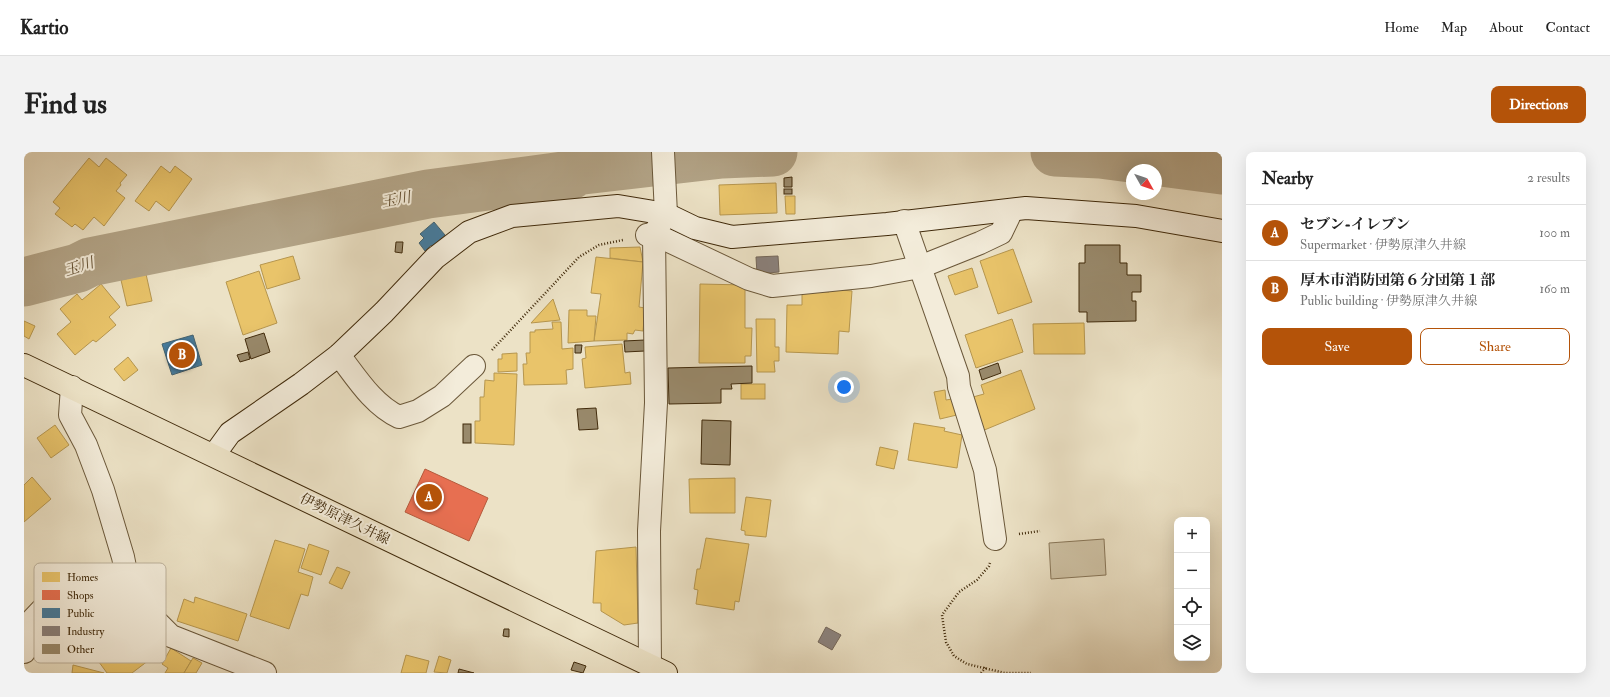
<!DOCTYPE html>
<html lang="en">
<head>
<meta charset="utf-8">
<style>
	:root { --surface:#fff; --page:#f2f2f2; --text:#222; --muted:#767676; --line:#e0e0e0; --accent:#b45309 }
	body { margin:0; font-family:"IM FELL Double Pica","Noto Serif JP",serif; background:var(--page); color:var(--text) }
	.controls { position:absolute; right:12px; bottom:12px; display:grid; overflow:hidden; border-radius:8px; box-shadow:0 4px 16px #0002 }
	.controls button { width:36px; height:36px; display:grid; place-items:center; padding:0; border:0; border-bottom:1px solid var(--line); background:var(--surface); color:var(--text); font:20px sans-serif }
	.compass { position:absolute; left:1102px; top:12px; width:36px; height:36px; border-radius:50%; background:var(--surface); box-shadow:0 4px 16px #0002; rotate:130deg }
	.you { position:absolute; left:820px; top:235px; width:14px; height:14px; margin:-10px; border:3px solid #fff; border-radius:50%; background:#1a73e8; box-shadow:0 0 0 6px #1a73e833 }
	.badge { display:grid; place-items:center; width:26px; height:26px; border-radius:50%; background:var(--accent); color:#fff; font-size:13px; font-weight:700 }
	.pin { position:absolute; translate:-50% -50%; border:2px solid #fff; box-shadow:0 1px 4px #0006 }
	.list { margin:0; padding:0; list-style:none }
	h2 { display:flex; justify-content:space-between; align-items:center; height:52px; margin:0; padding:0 16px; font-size:17px }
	h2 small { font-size:13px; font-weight:400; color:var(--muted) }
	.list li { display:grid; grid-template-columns:26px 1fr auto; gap:12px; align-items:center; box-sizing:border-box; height:56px; padding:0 16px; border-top:1px solid var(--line) }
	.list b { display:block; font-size:15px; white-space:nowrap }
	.list p { margin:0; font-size:13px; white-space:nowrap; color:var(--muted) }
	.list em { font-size:13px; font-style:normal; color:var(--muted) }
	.actions { display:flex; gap:8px; padding:12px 16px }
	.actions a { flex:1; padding:9px 0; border:1px solid var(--accent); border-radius:8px; text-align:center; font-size:14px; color:var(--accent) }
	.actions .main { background:var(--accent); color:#fff }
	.icon { flex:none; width:22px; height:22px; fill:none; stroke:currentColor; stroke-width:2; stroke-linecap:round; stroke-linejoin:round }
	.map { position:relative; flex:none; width:1198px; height:521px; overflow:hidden; border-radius:8px }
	header { display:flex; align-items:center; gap:24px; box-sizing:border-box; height:56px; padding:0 20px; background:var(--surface); border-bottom:1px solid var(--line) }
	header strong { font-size:19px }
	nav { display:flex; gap:22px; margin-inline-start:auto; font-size:14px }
	.intro { display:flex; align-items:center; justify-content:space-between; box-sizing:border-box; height:96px; padding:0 24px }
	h1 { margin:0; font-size:28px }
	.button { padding:10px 18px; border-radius:8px; background:var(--accent); color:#fff; font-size:14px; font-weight:700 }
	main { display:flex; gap:24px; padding:0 24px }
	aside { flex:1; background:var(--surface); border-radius:8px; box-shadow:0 4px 16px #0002 }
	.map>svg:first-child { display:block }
	.green { fill:#cfc3a6; stroke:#887658 }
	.homes { fill:#e9c46a; stroke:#b6964e }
	.shops { fill:#e76f51; stroke:#b55a3c }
	.public { fill:#457b9d; stroke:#446371 }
	.industry { fill:#8a817c; stroke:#74675a }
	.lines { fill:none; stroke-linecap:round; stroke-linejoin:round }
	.river { stroke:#b2a386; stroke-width:49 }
	.building { fill:#998a6c; stroke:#402a0b }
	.street-casing { stroke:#6b583a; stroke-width:24 }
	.secondary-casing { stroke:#402a0b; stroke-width:24 }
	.primary-casing { stroke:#402a0b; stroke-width:24 }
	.path { stroke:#402a0b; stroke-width:2.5; stroke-dasharray:1 2; stroke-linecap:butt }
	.street { stroke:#f3ecda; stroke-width:22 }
	.secondary { stroke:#f3ecda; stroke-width:22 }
	.primary { stroke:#ece2c6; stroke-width:22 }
	.labels { text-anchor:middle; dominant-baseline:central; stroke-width:4; stroke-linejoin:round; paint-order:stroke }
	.street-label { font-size:14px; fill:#402a0b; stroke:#f3ecda }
	.water-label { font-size:15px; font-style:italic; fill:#624e30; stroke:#f3ecda }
	.key { fill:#f3ecda; stroke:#bdb29c; stroke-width:1 }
	.key-label { font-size:11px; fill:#402a0b }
</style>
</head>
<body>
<header>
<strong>Kartio</strong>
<nav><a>Home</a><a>Map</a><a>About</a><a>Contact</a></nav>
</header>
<div class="intro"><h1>Find us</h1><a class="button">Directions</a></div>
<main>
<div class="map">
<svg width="1198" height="521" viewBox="0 0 1198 521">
	<rect width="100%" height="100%" fill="#ece2c6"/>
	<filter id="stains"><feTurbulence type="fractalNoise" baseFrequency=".005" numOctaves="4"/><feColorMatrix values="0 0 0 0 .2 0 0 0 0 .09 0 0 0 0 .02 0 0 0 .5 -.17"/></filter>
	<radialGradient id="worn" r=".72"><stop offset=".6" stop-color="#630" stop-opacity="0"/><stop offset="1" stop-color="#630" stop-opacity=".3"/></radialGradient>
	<g class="green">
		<path d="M 1126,0 L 1198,0 L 1198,8 L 1194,8 Z"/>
		<path d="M 1080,387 L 1082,423 L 1027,427 L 1025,391 Z"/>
	</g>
	<g class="homes">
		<path d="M 65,6 L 75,15 L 82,6 L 103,23 L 96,31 L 97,33 L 92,39 L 101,46 L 80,74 L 70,65 L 59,78 L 51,72 L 48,75 L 31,62 L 36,56 L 29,50 Z"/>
		<path d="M 137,14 L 146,21 L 151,14 L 168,27 L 145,59 L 132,49 L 125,59 L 111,49 Z"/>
		<path d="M 752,31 L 753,61 L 696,63 L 695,33 Z"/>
		<path d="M 761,44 L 771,44 L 771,62 L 762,62 Z"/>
		<path d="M 616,95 L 619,110 L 586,106 L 586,96 Z"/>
		<path d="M 989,97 L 1008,150 L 974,162 L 956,109 Z"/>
		<path d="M 269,104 L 276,127 L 243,137 L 236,113 Z"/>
		<path d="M 572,105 L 619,110 L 615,155 L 621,156 L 619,179 L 611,178 L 609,182 L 603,181 L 603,188 L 570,189 L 577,142 L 567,141 Z"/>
		<path d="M 948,116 L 954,135 L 931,143 L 924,124 Z"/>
		<path d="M 235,119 L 253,171 L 219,183 L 202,130 Z"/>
		<path d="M 122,122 L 128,149 L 103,154 L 97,128 Z"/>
		<path d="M 77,132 L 96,155 L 85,165 L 92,173 L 72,190 L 69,188 L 51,203 L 33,182 L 47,170 L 36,157 L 53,142 L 58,148 Z"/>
		<path d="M 676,132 L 721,133 L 721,176 L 728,176 L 727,204 L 721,204 L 721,211 L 675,211 Z"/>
		<path d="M 805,137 L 828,139 L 825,180 L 815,179 L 814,202 L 762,200 L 763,153 L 778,153 L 778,139 L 805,140 Z"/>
		<path d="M 529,147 L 536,168 L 507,171 Z"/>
		<path d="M 545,158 L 563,158 L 563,164 L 572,164 L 570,189 L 544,191 Z"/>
		<path d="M 732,167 L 751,167 L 751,195 L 755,195 L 755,209 L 750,209 L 751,220 L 733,220 Z"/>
		<path d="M 988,167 L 999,200 L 952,216 L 941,183 Z"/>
		<path d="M 0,169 L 11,174 L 5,187 L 0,184 Z"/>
		<path d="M 528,170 L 537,170 L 538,197 L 549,196 L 549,217 L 542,218 L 543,232 L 500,233 L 499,212 L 503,212 L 502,201 L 506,201 L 506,180 L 511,180 L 511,178 L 529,177 Z"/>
		<path d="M 1060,171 L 1061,202 L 1010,202 L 1009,172 Z"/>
		<path d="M 598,192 L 601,221 L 606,220 L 607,232 L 561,236 L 558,207 L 562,206 L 561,195 Z"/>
		<path d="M 493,201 L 493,219 L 474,220 L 474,207 L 478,207 L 478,202 Z"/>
		<path d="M 104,205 L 114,218 L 100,229 L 90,217 Z"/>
		<path d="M 997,218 L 1011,257 L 958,279 L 949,245 L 960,242 L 957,233 Z"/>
		<path d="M 470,221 L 493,222 L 490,293 L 451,291 L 451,269 L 456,269 L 456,245 L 460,245 L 461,228 L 470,229 Z"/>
		<rect x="717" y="232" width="24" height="15"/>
		<path d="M 921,238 L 922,248 L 934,246 L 937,262 L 916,267 L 910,240 Z"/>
		<path d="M 890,271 L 921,276 L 920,279 L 938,283 L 933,316 L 884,308 Z"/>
		<path d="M 31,273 L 45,293 L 27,306 L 13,286 Z"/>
		<path d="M 856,295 L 874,299 L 870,317 L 852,313 Z"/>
		<path d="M 8,325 L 27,347 L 0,370 L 0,333 Z"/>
		<path d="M 711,326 L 711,361 L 666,361 L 665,327 Z"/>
		<path d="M 722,345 L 747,348 L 742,385 L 721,383 L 721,379 L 717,378 Z"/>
		<path d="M 682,386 L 725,392 L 715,450 L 711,449 L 710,458 L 672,452 L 674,438 L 670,437 L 673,417 L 676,417 Z"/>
		<path d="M 251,388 L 281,397 L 274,420 L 289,425 L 284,444 L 277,442 L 265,477 L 226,464 Z"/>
		<path d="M 285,392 L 305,399 L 297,423 L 277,416 Z"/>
		<path d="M 612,395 L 614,471 L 600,473 L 577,459 L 577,451 L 569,451 L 572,399 Z"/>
		<path d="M 313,415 L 326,420 L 318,437 L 305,431 Z"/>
		<path d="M 69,445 L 79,457 L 82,455 L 87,461 L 97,453 L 133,502 L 108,521 L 83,521 L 61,491 L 63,489 L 56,481 L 64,475 L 51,458 Z"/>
		<path d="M 171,445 L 223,462 L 214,489 L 153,469 L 160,447 L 170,451 Z"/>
		<path d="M 147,496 L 167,509 L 160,521 L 141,521 L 144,516 L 138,512 Z"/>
		<path d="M 382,503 L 405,509 L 402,521 L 377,521 Z"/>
		<path d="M 415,504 L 427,508 L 423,521 L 410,520 Z"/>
		<path d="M 169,506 L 178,511 L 172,521 L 160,521 Z"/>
		<path d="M 49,513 L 80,521 L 48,521 Z"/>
	</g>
	<path class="shops" d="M 401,317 L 464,346 L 445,389 L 381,360 Z"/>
	<g class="public">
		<path d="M 410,70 L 421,83 L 408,95 L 407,93 L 401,99 L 395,91 L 400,86 L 396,82 Z"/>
		<path d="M 169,183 L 178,213 L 148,223 L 138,192 Z"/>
	</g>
	<g class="industry">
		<path d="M 754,104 L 755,120 L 733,122 L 732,105 Z"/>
		<path d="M 802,475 L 817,483 L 808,498 L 794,490 Z"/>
	</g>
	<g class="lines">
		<g class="river">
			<path d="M 1031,0 L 1076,2 L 1198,18"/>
			<path d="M 0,130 L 54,116 L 66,110 L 404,42 L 547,23 L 551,19 L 698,2 L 749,0"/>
		</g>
	</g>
	<g class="building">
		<path d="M 768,25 L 768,35 L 760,35 L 760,26 Z"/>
		<rect x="760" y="37" width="8" height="5"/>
		<path d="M 372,90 L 379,90 L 378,101 L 371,100 Z"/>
		<path d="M 1061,93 L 1096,93 L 1096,111 L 1103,111 L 1103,123 L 1117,123 L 1117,140 L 1108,140 L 1108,149 L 1112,149 L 1112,169 L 1063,170 L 1063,160 L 1055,160 L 1055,111 L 1061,111 Z"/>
		<path d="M 240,181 L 246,200 L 227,207 L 221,187 Z"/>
		<path d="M 621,188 L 621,199 L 601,200 L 600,189 Z"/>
		<path d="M 551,193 L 558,193 L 557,201 L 551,201 Z"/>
		<path d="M 224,200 L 226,207 L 216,210 L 213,203 Z"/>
		<path d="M 974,211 L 977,221 L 958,228 L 955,218 Z"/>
		<path d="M 728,214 L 728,231 L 707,232 L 708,237 L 697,237 L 697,251 L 645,252 L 644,216 Z"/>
		<path d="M 572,256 L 574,277 L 555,278 L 553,257 Z"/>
		<path d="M 678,268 L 707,269 L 706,313 L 677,312 Z"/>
		<rect x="439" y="272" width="8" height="19"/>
		<path d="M 480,477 L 485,477 L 485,485 L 479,484 Z"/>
		<path d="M 550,510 L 562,514 L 559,521 L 547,518 Z"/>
		<path d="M 435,517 L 450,521 L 434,521 Z"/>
	</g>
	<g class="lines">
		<defs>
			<g id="street">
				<path d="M 880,69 L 934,224 L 935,235 L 961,318 L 971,387"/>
				<path d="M 623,83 L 630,82 L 725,127 L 748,134 L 847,124 L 896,115 L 956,91 L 977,81 L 988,58"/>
				<path d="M 315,203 C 332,225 349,253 375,265 L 394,259 L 418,244 L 450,214"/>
				<path d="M 48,235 L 46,263 L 62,293 L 79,338 L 99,405 L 102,420 L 123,460 L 147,484 L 241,521"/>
				<path d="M 0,500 L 9,467 L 29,446 L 50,435 L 90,424 L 102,420"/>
				<path d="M 626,514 L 625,379 L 632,251 L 630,82 L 642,62 L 639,0"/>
			</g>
			<path id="secondary" d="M 190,303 L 206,281 L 277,232 L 315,203 L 360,160 L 411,106 L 445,80 L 488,64 L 594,54 L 642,62 L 671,76 L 708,85 L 863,72 L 1002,56 L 1112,64 L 1198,79"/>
			<path id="primary" d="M 0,213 L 642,521"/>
		</defs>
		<use href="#street" class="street-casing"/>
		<use href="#secondary" class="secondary-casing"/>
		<use href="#primary" class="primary-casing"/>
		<g class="path">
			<path d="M 468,198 L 555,105 L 575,93 L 599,88"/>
			<path d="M 995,382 L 1016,379"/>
			<path d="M 966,411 L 965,414 L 953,428 L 935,440 L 918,463 L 922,490 L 930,504 L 943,512 L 981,521 L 1007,521"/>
			<path d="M 957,521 L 962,515"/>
			<path d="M 1197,521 L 1198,521"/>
		</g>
		<use href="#street" class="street"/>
		<use href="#secondary" class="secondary"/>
		<use href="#primary" class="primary"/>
	</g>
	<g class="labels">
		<g class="street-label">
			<text transform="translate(321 367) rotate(26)">伊勢原津久井線</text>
		</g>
		<g class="water-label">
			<text transform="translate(372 48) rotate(-11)">玉川</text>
			<text transform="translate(55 115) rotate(-18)">玉川</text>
		</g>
	</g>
	<rect x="10" y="411" width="132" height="100" rx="6" class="key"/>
	<rect x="18" y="420" width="18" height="10" fill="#e9c46a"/>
	<rect x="18" y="438" width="18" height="10" fill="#e76f51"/>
	<rect x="18" y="456" width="18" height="10" fill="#457b9d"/>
	<rect x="18" y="474" width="18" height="10" fill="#8a817c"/>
	<rect x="18" y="492" width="18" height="10" fill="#998a6c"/>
	<g class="key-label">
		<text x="43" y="429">Homes</text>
		<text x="43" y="447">Shops</text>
		<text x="43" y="465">Public</text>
		<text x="43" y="483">Industry</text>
		<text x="43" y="501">Other</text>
	</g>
	<rect width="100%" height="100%" filter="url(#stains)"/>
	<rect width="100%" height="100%" fill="url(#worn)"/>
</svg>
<div class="controls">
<button>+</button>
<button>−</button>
<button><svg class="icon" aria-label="locate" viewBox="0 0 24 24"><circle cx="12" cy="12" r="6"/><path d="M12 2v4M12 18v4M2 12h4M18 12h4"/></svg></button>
<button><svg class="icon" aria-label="layers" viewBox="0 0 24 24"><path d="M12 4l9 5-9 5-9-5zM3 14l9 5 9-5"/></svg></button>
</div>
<svg class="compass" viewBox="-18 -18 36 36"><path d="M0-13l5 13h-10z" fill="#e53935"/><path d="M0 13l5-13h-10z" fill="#767676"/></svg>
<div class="you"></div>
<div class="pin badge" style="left:405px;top:345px">A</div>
<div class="pin badge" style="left:158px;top:203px">B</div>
</div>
<aside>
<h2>Nearby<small>2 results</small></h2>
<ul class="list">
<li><span class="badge">A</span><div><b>セブン-イレブン</b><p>Supermarket · 伊勢原津久井線</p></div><em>100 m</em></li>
<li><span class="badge">B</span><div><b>厚木市消防団第６分団第１部</b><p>Public building · 伊勢原津久井線</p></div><em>160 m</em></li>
</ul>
<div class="actions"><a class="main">Save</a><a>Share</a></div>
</aside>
</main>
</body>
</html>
